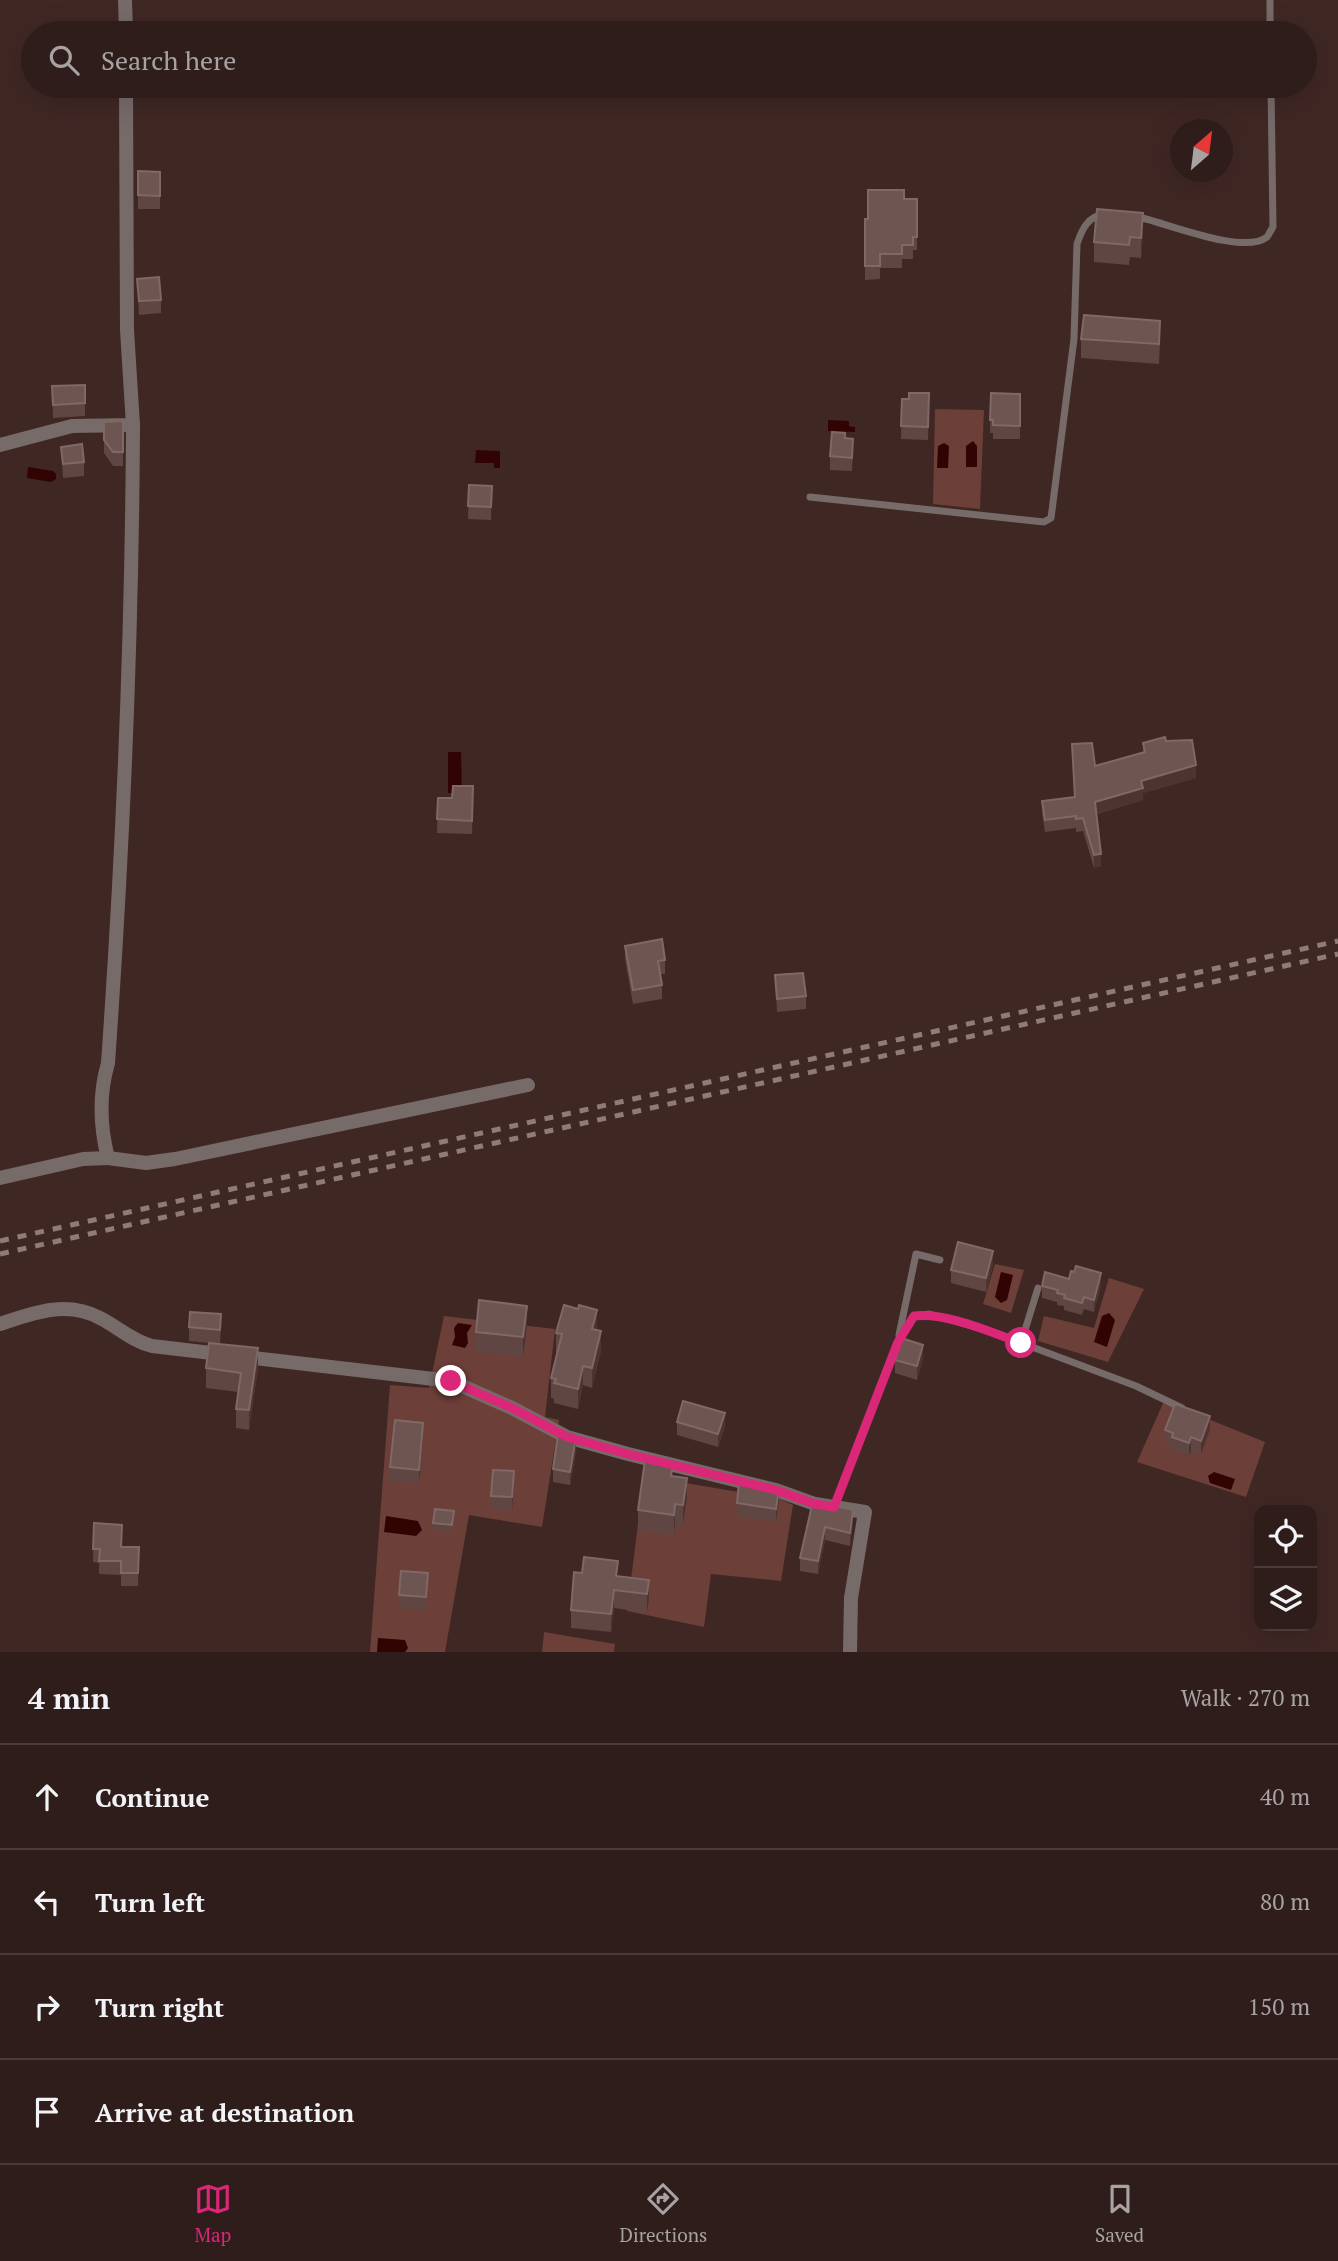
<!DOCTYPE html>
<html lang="en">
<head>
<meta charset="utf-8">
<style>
	:root { --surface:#2f1d1b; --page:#3b2a28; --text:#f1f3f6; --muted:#a7a2a3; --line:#4a3b3a; --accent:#db2777 }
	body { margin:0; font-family:"PT Serif",serif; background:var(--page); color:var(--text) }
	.controls { position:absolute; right:21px; bottom:21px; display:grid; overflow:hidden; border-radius:14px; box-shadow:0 7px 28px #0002 }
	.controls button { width:63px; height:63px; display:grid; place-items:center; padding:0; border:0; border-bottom:2px solid var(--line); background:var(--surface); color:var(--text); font:35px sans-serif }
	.compass { position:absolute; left:1170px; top:119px; width:63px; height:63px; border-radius:50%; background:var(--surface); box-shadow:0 7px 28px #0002; rotate:28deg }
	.stop { position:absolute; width:21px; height:21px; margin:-16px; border:5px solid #db2777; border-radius:50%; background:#fff }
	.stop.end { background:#db2777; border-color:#fff; box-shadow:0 2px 7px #0008 }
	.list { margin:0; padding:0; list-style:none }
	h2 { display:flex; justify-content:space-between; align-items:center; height:91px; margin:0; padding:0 28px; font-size:30px }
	h2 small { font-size:23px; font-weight:400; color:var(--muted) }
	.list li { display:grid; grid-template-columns:46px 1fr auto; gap:21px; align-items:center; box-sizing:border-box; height:105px; padding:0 28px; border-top:2px solid var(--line) }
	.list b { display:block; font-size:26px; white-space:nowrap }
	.list em { font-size:23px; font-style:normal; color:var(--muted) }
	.icon { flex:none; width:38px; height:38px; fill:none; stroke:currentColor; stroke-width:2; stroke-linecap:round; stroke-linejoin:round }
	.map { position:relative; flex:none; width:1338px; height:1652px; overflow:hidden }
	.search { position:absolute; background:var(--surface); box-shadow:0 7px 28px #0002; left:21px; right:21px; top:21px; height:77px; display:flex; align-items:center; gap:18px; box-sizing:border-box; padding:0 24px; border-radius:38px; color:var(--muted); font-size:26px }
	.sheet { height:511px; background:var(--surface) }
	nav { display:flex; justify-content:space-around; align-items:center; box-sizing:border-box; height:98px; border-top:2px solid var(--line); background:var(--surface); font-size:19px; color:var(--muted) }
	nav a { display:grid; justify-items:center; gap:4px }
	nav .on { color:var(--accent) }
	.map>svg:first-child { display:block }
	.green { fill:#6d3f39 }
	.water { fill:#320303 }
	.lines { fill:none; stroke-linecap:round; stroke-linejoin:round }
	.service { stroke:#776b69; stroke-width:7 }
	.minor { stroke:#776b69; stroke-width:14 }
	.rail { stroke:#8f7b78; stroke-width:5; stroke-dasharray:9 9; stroke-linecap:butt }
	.wall { fill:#604642 }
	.shaded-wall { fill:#4d3430 }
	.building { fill:#6d5551; stroke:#7f6865; stroke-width:2 }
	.route { stroke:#db2777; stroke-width:9 }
</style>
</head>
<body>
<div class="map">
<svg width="1338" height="1652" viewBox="0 0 1338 1652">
	<rect width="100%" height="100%" fill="#3f2724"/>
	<g class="green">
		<path d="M 935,409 L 984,410 L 980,509 L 933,504 Z"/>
		<path d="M 995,1264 L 1024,1270 L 1011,1313 L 983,1304 Z"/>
		<path d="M 1109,1278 L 1144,1289 L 1108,1362 L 1038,1341 L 1044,1316 L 1094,1328 Z"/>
		<path d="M 444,1316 L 555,1329 L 545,1417 L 559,1420 L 542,1527 L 469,1515 L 445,1652 L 370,1652 L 390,1385 L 429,1388 Z"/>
		<path d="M 1164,1401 L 1265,1442 L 1246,1497 L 1137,1462 Z"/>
		<path d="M 644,1476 L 780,1499 L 793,1505 L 781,1581 L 711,1574 L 704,1627 L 627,1611 Z"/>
		<path d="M 544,1632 L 615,1644 L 614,1652 L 542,1652 Z"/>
	</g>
	<g class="water">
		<path d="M 828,420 L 849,421 L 849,426 L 855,427 L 855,432 L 828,431 Z"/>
		<path d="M 973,441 L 977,446 L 977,467 L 966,467 L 966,446 Z"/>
		<path d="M 944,443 L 949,446 L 948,468 L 937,468 L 938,446 Z"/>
		<path d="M 476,450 L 500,451 L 500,468 L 494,468 L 494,463 L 475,463 Z"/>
		<path d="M 28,467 L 53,471 L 56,474 L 56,479 L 51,482 L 27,478 Z"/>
		<path d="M 448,752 L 461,752 L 462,793 L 448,793 Z"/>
		<path d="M 1001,1272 L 1013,1275 L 1007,1300 L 1001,1303 L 995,1297 Z"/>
		<path d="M 1109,1313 L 1115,1320 L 1107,1347 L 1094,1342 L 1102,1316 Z"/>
		<path d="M 458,1323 L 472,1325 L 467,1333 L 468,1343 L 465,1348 L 452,1345 L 455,1337 L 454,1328 Z"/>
		<path d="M 1214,1472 L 1235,1479 L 1231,1490 L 1210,1483 L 1208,1476 Z"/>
		<path d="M 386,1516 L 418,1521 L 422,1530 L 416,1536 L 384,1532 Z"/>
		<path d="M 378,1638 L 405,1640 L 408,1648 L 405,1652 L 377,1652 Z"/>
	</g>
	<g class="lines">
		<g class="service">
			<path d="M 1270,0 L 1270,33"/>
			<path d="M 1134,216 C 1162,221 1243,256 1267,237 C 1268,236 1272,228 1273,227 L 1271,86"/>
			<path d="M 810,497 L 1044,522 L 1051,518 L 1074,339 L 1077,244 C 1082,229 1088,216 1105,214"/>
			<path d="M 899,1335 L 916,1254 L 940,1260"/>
			<path d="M 1021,1343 L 1038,1288"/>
			<path d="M 834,1507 L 898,1342 L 914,1316 L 929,1314 L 989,1331 L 1136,1386 L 1182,1408"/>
		</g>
		<g class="minor">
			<path d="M 125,0 L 126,33"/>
			<path d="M 133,425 C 132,638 123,850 108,1063 C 99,1094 100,1127 108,1158 L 146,1163 L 175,1159 L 528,1085"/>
			<path d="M 0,445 L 72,426 L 133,425 L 127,330 L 126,86"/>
			<path d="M 0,1178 L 83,1159 L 108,1158"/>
			<path d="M 0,1324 C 33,1313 66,1300 100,1318 C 118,1327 132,1341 152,1346 L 451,1381 L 512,1408 L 567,1437 L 628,1454 L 776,1490 L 815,1504 L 865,1512 L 851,1598 L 850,1652"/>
		</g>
		<g class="rail">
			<path d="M 0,1241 L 1338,941"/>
			<path d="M 0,1254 L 1338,954"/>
		</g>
	</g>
	<g class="wall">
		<path d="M 138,171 L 160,172 L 160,209 L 138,209 Z"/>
		<path d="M 904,199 L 917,199 L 917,250 L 913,250 L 913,259 L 902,259 L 902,268 L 880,268 L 880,279 L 865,280 L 865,219 L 868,219 Z"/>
		<path d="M 1143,233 L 1141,258 L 1130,257 L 1129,265 L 1094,262 L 1094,242 Z"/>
		<path d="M 137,279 L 161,300 L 161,313 L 139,315 Z"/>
		<path d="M 1081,339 L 1160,341 L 1159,364 L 1081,358 Z"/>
		<path d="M 52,386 L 85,403 L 85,416 L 53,418 Z"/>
		<path d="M 991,393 L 1020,394 L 1020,439 L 993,439 L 993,433 L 990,433 Z"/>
		<path d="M 902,399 L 929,407 L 928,440 L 901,439 Z"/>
		<path d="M 123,421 L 123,466 L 113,466 L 104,453 L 104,422 Z"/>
		<path d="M 845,438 L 853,452 L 852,471 L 830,470 L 830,456 Z"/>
		<path d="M 61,447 L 84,462 L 84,476 L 63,478 Z"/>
		<path d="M 469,485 L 492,486 L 491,520 L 468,519 Z"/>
		<path d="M 1166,741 L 1196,778 L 1143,793 L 1143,800 L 1097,814 L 1101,866 L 1094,868 L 1083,831 L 1076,832 L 1076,828 L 1045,832 L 1042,813 L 1042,801 L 1074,797 L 1072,744 L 1095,766 L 1143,753 L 1143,743 Z"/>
		<path d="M 438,798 L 473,800 L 472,834 L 437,833 Z"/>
		<path d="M 625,946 L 665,960 L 665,974 L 660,974 L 662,985 L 662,999 L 633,1004 L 625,959 Z"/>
		<path d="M 775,975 L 806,996 L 806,1009 L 777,1012 Z"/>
		<path d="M 993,1265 L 986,1292 L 951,1283 L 951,1270 Z"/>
		<path d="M 1069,1279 L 1101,1285 L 1094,1312 L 1084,1309 L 1082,1315 L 1064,1310 L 1064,1306 L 1057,1305 L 1057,1302 L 1042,1298 L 1042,1286 Z"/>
		<path d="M 578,1309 L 597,1330 L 601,1351 L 592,1388 L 583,1385 L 578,1409 L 554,1403 L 554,1399 L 551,1398 L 551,1378 L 558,1353 L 556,1353 L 556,1333 Z"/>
		<path d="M 527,1326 L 523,1357 L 476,1352 L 476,1332 Z"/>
		<path d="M 189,1327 L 221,1327 L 220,1344 L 258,1368 L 249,1430 L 236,1428 L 236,1409 L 238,1392 L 206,1388 L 206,1368 L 209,1343 L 189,1341 Z"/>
		<path d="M 923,1358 L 917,1380 L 895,1373 L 895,1360 Z"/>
		<path d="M 677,1422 L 725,1426 L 718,1447 L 677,1435 Z"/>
		<path d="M 1210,1429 L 1201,1454 L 1191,1451 L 1189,1456 L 1172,1450 L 1172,1446 L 1165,1444 L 1165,1430 Z"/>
		<path d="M 423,1437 L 419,1484 L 390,1481 L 390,1467 Z"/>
		<path d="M 576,1451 L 570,1485 L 553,1482 L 553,1469 Z"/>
		<path d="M 673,1476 L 687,1498 L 683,1525 L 675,1524 L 674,1535 L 638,1530 L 638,1510 Z"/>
		<path d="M 514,1485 L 512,1511 L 491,1509 L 491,1496 Z"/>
		<path d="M 779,1501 L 776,1522 L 737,1517 L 737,1503 Z"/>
		<path d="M 813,1501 L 853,1523 L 850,1546 L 825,1540 L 818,1574 L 800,1571 L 800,1558 Z"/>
		<path d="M 454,1517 L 452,1532 L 433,1530 L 433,1523 Z"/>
		<path d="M 94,1523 L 122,1547 L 139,1547 L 138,1586 L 121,1586 L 121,1575 L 99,1574 L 99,1563 L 93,1562 Z"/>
		<path d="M 618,1576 L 649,1580 L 649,1599 L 647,1613 L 614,1608 L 611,1632 L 571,1628 L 571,1610 Z"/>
		<path d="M 428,1587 L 426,1610 L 399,1608 L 399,1595 Z"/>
	</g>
	<g class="shaded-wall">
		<path d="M 1143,213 L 1143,233 L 1141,258 L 1141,238 Z"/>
		<path d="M 1196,765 L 1196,778 L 1143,793 L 1143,800 L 1095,814 L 1095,802 L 1141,781 Z"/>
		<path d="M 1101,854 L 1101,866 L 1094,868 L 1094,855 Z"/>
		<path d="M 993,1251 L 993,1265 L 986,1292 L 986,1278 Z"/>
		<path d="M 1101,1273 L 1101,1285 L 1094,1312 L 1094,1300 Z"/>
		<path d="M 527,1306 L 527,1326 L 523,1357 L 523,1337 Z"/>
		<path d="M 597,1310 L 597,1330 L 592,1349 L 592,1329 Z"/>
		<path d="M 601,1331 L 601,1351 L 592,1388 L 592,1368 Z"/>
		<path d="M 923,1345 L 923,1358 L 917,1380 L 917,1366 Z"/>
		<path d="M 258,1348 L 258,1368 L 249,1430 L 249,1410 Z"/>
		<path d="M 583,1366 L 583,1385 L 578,1409 L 578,1389 Z"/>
		<path d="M 725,1413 L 725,1426 L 718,1447 L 718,1434 Z"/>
		<path d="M 1210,1416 L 1210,1429 L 1201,1454 L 1201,1441 Z"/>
		<path d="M 423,1423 L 423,1437 L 419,1484 L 419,1470 Z"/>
		<path d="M 576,1437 L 576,1451 L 570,1485 L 570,1472 Z"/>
		<path d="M 1191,1437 L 1191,1451 L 1189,1456 L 1189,1443 Z"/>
		<path d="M 514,1471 L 514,1485 L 512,1511 L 512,1497 Z"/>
		<path d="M 687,1478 L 687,1498 L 683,1525 L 683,1505 Z"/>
		<path d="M 779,1488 L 779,1501 L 776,1522 L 776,1509 Z"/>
		<path d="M 675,1504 L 675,1524 L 674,1535 L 674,1515 Z"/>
		<path d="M 853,1510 L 853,1523 L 850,1546 L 850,1533 Z"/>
		<path d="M 825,1527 L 825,1540 L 818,1574 L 818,1561 Z"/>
		<path d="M 649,1580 L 649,1599 L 647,1613 L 647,1594 Z"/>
		<path d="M 614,1590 L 614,1608 L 611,1632 L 611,1614 Z"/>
	</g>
	<g class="building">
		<path d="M 138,171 L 160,172 L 160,196 L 138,195 Z"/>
		<path d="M 868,190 L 904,190 L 904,199 L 917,199 L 917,237 L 913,237 L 913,245 L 902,245 L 902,254 L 880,254 L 880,266 L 865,266 L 865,219 L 868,219 Z"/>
		<path d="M 1097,209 L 1143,213 L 1141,238 L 1130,237 L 1129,245 L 1094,242 Z"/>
		<path d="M 159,277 L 161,300 L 139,301 L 137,279 Z"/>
		<path d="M 1084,315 L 1160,321 L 1159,344 L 1081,339 Z"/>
		<path d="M 85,385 L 85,403 L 53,405 L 52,386 Z"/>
		<path d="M 909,393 L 929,393 L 928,427 L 901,426 L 902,399 L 909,399 Z"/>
		<path d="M 991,393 L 1020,394 L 1020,426 L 993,425 L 993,420 L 990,420 Z"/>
		<path d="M 123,421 L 123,452 L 113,452 L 104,440 L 104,422 Z"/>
		<path d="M 832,432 L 845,433 L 845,438 L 853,439 L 852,458 L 830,456 Z"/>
		<path d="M 82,444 L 84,462 L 63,464 L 61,447 Z"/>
		<path d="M 469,485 L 492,486 L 491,507 L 468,506 Z"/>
		<path d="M 1165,737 L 1166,741 L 1192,740 L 1196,765 L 1141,781 L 1143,788 L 1095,802 L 1101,854 L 1094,855 L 1083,818 L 1076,819 L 1076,816 L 1045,820 L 1042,801 L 1075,797 L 1072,744 L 1092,743 L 1095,766 L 1145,752 L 1143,743 Z"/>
		<path d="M 453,786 L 473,786 L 472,821 L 437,819 L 438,798 L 452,798 Z"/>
		<path d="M 662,939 L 665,960 L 658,961 L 662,985 L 633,990 L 625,946 Z"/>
		<path d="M 803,973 L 806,996 L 777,999 L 775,975 Z"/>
		<path d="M 958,1242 L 993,1251 L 986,1278 L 951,1270 Z"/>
		<path d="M 1076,1266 L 1101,1273 L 1094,1300 L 1084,1297 L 1082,1303 L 1064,1298 L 1065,1295 L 1057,1293 L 1058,1290 L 1042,1286 L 1045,1272 L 1069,1279 L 1071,1271 L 1074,1272 Z"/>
		<path d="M 479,1300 L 527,1306 L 523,1337 L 476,1332 Z"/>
		<path d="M 564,1305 L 578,1309 L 579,1305 L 597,1310 L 592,1329 L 601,1331 L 592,1368 L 583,1366 L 578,1389 L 554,1383 L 556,1379 L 551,1378 L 562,1334 L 556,1333 Z"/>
		<path d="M 190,1312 L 221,1314 L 220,1330 L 189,1327 Z"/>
		<path d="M 901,1338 L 923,1345 L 917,1366 L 895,1360 Z"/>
		<path d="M 209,1343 L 258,1348 L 249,1410 L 236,1409 L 241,1373 L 206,1368 Z"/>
		<path d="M 683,1401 L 725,1413 L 718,1434 L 677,1422 Z"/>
		<path d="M 1175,1404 L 1210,1416 L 1201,1441 L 1191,1437 L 1189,1443 L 1172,1437 L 1173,1433 L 1165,1430 Z"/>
		<path d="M 395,1420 L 423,1423 L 419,1470 L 390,1467 Z"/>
		<path d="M 558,1434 L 576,1437 L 570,1472 L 553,1469 Z"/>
		<path d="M 645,1460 L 673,1464 L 671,1476 L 687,1478 L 683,1505 L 675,1504 L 674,1515 L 638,1510 Z"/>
		<path d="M 493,1470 L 514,1471 L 512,1497 L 491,1496 Z"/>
		<path d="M 739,1482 L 779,1488 L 776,1509 L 737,1503 Z"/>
		<path d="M 813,1501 L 853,1510 L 850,1533 L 825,1527 L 818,1561 L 800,1558 Z"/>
		<path d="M 435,1509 L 454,1511 L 452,1525 L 433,1523 Z"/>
		<path d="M 94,1523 L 122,1525 L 121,1547 L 139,1547 L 138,1573 L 121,1573 L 121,1561 L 99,1561 L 100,1549 L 93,1549 Z"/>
		<path d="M 584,1557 L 618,1561 L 616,1576 L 649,1580 L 647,1594 L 614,1590 L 611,1614 L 571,1610 L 574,1572 L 582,1573 Z"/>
		<path d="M 401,1571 L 428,1573 L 426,1597 L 399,1595 Z"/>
	</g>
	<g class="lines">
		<path class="route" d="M 451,1381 L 512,1408 L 567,1437 L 628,1454 L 776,1490 L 815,1504 L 834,1507 L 898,1342 L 914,1316 C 946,1312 990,1332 1021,1343"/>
	</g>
</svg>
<div class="controls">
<button><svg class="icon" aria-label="locate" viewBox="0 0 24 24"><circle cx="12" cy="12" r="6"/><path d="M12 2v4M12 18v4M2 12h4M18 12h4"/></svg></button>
<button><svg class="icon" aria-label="layers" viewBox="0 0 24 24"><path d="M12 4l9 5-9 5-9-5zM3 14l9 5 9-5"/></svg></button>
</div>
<svg class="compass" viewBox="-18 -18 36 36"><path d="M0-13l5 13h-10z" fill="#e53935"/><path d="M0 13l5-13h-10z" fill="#a7a2a3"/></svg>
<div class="stop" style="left:1021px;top:1343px"></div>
<div class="stop end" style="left:451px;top:1381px"></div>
<div class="search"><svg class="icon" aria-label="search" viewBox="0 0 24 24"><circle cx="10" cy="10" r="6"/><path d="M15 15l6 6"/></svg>Search here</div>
</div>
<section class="sheet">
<h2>4 min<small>Walk · 270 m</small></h2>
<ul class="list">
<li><svg class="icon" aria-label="ahead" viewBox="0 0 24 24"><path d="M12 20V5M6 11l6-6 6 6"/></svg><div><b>Continue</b></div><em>40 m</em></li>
<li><svg class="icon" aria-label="left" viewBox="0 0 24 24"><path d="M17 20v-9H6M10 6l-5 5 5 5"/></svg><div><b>Turn left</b></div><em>80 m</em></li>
<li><svg class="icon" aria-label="right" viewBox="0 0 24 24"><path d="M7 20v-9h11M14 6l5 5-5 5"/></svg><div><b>Turn right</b></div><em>150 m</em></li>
<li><svg class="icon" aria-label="arrive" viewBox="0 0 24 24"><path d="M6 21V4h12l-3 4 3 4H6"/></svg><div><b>Arrive at destination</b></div></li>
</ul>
</section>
<nav>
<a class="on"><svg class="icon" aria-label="map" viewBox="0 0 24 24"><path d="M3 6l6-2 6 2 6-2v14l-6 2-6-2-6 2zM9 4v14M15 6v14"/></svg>Map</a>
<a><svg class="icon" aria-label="directions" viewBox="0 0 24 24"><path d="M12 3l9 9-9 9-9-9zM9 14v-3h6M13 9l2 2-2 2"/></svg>Directions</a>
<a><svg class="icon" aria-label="saved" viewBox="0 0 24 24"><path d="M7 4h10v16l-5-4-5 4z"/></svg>Saved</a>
</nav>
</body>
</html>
